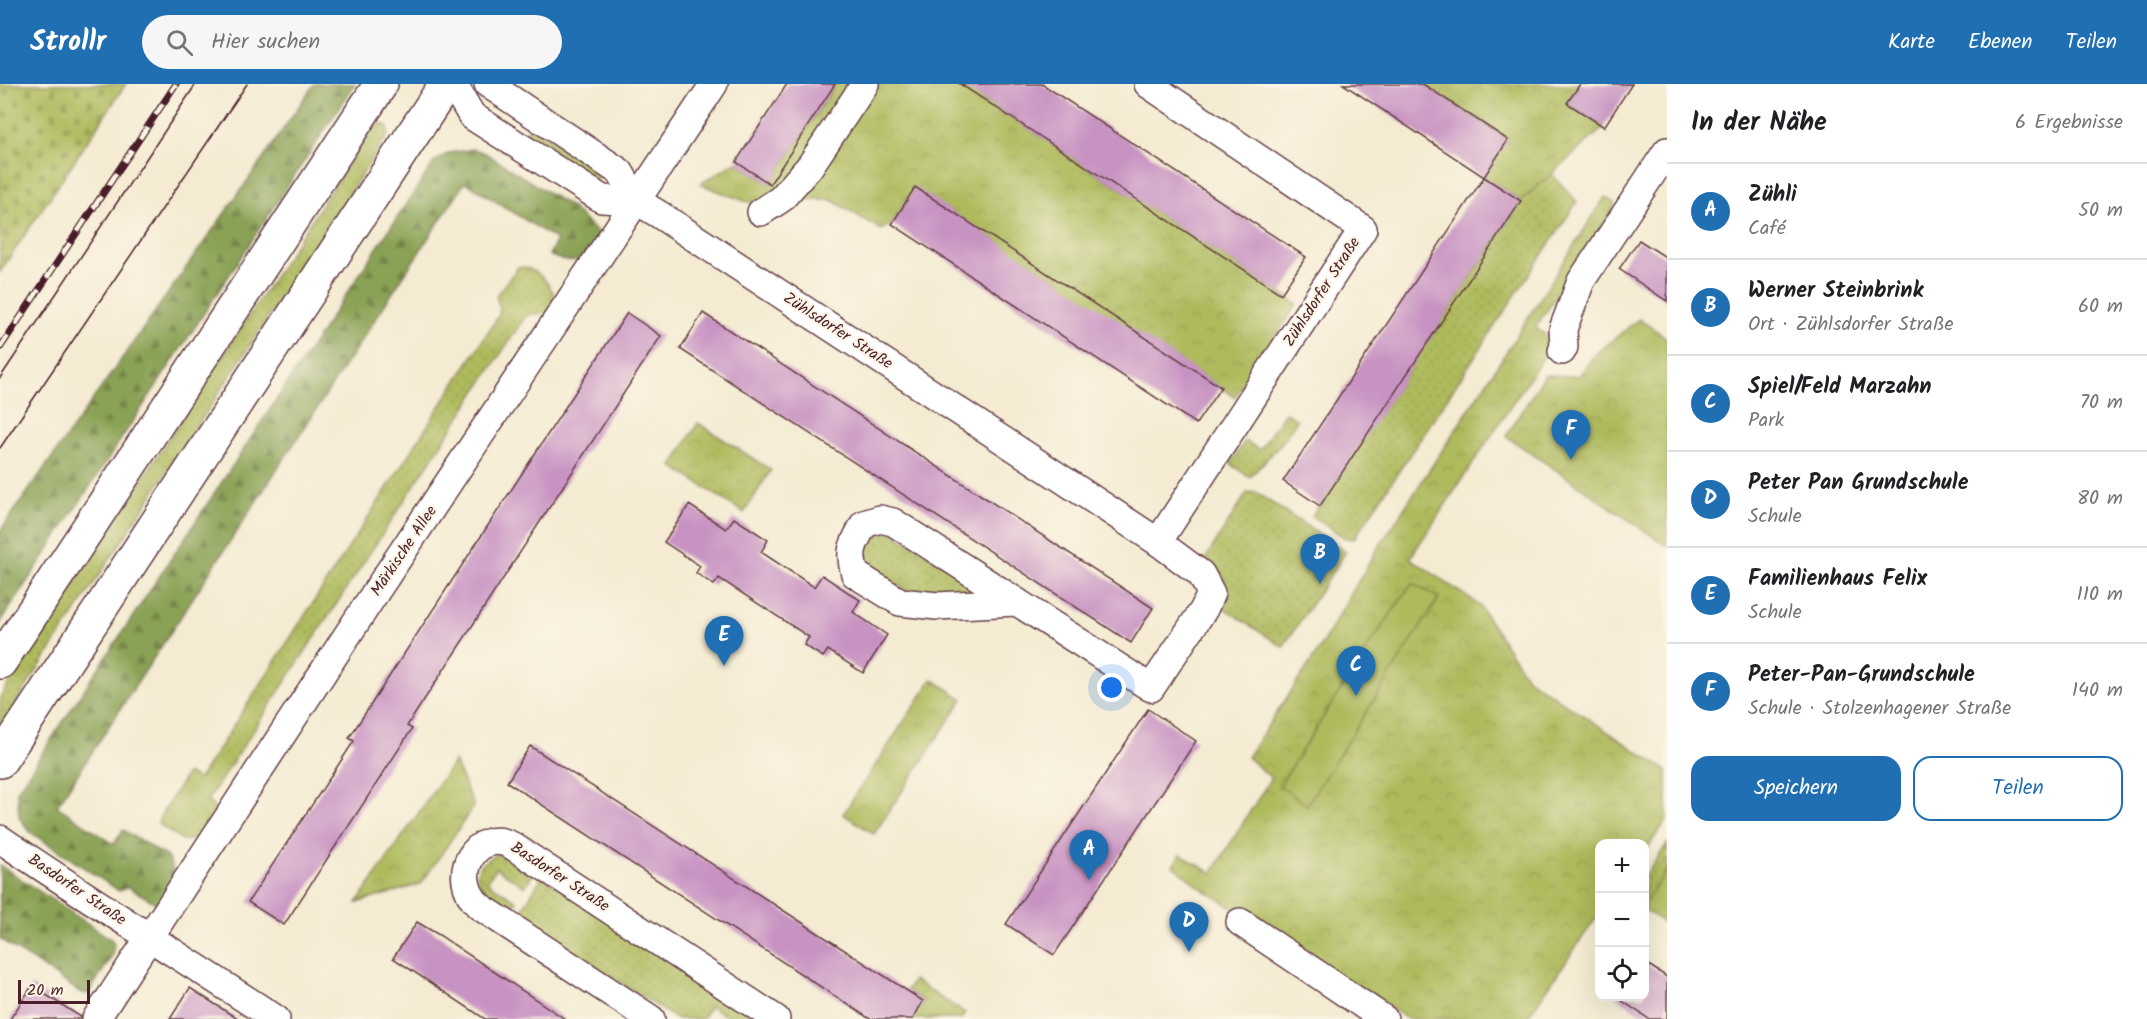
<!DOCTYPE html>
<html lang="de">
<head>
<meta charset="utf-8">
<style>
	:root { --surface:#fff; --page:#f6f6f6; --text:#202124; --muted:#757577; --line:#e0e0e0; --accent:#1f6fb2 }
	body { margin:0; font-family:Kalam,sans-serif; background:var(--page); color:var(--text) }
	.controls { position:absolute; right:18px; bottom:18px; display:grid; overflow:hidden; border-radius:12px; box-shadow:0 6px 24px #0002 }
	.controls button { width:54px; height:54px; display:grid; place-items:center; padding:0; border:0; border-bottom:2px solid var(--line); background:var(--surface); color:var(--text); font:30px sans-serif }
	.scale { position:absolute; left:18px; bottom:15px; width:72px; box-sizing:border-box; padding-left:6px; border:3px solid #4a1f2b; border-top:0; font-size:16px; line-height:21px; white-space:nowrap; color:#4a1f2b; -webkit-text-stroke:4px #fcf5e5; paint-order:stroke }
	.you { position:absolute; left:1112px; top:604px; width:21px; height:21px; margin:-15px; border:4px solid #fff; border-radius:50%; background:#1a73e8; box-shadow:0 0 0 9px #1a73e833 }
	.badge { display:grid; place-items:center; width:39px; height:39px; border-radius:50%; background:var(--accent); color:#fff; font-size:20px; font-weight:700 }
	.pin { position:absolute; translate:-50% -50px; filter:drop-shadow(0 2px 3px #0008) }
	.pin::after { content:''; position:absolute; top:32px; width:21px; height:18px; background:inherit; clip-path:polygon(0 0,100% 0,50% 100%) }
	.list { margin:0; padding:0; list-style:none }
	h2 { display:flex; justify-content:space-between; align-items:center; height:78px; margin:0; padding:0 24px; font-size:26px }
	h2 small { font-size:20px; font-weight:400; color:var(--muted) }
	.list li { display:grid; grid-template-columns:39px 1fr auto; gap:18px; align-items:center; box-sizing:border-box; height:96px; padding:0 24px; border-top:2px solid var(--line) }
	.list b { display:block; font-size:22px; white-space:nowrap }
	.list p { margin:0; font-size:20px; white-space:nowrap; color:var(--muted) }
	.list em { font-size:20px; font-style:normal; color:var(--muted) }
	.actions { display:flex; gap:12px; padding:18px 24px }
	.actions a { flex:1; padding:14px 0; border:2px solid var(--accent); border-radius:18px; text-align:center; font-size:21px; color:var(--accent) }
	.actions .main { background:var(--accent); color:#fff }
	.icon { flex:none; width:33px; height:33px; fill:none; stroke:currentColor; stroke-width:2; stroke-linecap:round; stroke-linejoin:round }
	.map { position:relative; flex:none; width:1667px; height:935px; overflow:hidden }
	header { display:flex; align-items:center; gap:36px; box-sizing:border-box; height:84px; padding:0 30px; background:var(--accent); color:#fff }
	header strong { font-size:28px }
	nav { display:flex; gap:33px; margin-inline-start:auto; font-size:21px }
	.search { width:420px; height:54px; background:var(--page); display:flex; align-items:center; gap:15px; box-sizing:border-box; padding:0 21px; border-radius:33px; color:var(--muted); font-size:22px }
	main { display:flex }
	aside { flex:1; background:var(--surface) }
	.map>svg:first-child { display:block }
	.grass { fill:url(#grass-dots); stroke:#7c6c44; stroke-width:1.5 }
	.forest { fill:url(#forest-firs); stroke:#6a6040; stroke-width:1.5 }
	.cemetery { fill:url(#cemetery-stones); stroke:#7c6c44; stroke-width:1.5 }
	.park { fill:url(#park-crowns); stroke:#7c6c44; stroke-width:1.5 }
	.garden { fill:#aeba5c; stroke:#7c6c44; stroke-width:1.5 }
	.building { fill:#c893c2 }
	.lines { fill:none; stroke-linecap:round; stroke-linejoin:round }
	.minor-casing { stroke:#643e44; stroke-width:30 }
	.major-casing { stroke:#643e44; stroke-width:36 }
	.minor { stroke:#fff; stroke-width:27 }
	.major { stroke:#fff; stroke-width:33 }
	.tram { stroke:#4a1f2b; stroke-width:1.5 }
	.rail-casing { stroke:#4a1f2b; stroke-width:7 }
	.rail { stroke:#fcf5e5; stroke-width:4.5; stroke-dasharray:14; stroke-linecap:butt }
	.labels { text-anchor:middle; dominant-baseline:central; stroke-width:4.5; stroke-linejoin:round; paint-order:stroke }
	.street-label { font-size:16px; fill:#4a1f2b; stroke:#fcf5e5 }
</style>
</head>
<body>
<header>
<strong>Strollr</strong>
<div class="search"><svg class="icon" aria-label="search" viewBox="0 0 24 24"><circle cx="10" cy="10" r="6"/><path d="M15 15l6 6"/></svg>Hier suchen</div>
<nav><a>Karte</a><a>Ebenen</a><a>Teilen</a></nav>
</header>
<main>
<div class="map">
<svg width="1667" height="935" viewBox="0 0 1667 935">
	<defs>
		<pattern id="grass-dots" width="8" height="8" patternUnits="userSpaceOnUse" patternTransform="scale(1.5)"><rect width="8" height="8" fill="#aeba5c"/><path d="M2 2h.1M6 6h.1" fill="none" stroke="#979f50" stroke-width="1.8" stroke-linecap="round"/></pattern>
		<pattern id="forest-firs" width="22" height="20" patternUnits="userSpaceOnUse" patternTransform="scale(1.5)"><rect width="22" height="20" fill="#8aa254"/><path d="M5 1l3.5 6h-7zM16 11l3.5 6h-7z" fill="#738346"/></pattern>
		<pattern id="cemetery-stones" width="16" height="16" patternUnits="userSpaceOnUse" patternTransform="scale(1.5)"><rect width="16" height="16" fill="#aeba5c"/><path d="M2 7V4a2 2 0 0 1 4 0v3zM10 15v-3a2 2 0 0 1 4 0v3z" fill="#979f50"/></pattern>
		<pattern id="park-crowns" width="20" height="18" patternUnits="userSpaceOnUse" patternTransform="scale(1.5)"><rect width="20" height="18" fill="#aeba5c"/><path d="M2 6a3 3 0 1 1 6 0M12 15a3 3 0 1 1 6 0" fill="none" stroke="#979f50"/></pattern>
	</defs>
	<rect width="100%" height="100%" fill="#fcf5e5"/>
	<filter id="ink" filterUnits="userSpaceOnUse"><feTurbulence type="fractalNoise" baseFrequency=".0167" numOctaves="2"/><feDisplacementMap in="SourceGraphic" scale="12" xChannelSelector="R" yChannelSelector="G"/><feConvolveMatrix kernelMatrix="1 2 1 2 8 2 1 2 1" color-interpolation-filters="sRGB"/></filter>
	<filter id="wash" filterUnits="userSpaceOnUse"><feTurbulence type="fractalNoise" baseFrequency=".008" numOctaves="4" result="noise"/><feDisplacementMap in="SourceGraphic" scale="24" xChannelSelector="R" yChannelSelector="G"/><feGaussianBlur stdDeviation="1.35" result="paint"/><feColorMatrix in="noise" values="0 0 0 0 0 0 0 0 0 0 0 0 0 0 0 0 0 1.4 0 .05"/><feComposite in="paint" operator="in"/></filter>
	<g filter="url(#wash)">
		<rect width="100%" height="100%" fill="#f4ebd2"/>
		<g class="grass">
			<path d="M 378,39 L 385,41 L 388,44 L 388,51 L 0,643 L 0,613 L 371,45 Z"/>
			<path d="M 530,42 L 600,89 L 595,97 L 525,50 Z"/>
			<path d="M 1514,47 L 1577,118 L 1354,455 L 1345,454 L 1312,432 L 1521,117 Z"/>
			<path d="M 518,183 C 535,182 549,198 555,213 L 550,229 L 531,230 L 525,233 L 207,717 L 212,721 L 219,732 L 198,756 L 182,756 L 158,740 L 160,733 L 187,689 L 199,695 L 499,231 L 500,225 L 496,212 Z"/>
			<path d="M 1285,328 L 1297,336 L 1280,361 L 1250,393 L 1230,380 L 1245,357 L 1260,366 Z"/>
			<path d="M 1255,408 L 1346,468 L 1283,563 L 1216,519 L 1202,480 L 1247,409 Z"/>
			<path d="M 892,448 L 986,507 L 920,515 L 864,481 C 867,460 867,450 892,448 Z"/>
			<path d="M 1667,760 L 1667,786 L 1645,820 L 1645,792 Z"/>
			<path d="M 498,770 L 504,771 L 534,788 L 525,803 L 496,784 L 487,798 L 517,817 L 511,826 C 489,812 455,788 498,770 Z"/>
			<path d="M 542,792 L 754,931 L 751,935 L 731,935 L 710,922 L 702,935 L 676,935 L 519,831 Z"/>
			<path d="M 913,896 L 965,929 L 961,935 L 913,935 L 923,917 L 907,906 Z"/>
		</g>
		<g class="forest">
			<path d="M 314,0 L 355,0 L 0,539 L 0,447 L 265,72 Z"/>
			<path d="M 473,65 L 485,69 L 571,123 L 599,150 C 584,175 579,185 549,171 L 557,156 L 465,98 L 57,722 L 114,760 L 123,746 L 166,772 C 181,790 170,804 159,821 L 128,803 L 119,807 L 30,748 L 19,733 L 17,707 L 434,78 L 449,69 Z"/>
			<path d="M 0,781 L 111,855 L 114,860 L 112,872 L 88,910 L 80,908 L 0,855 Z"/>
		</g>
		<path class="cemetery" d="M 0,0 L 126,0 L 0,188 Z"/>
		<g class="park">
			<path d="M 836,0 L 983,0 L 977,11 L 1297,220 L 1235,313 L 915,104 L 892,140 L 881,146 L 832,116 L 747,118 L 700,100 L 736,78 L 770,100 Z"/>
			<path d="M 1423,0 L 1580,0 L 1567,19 L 1604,43 L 1521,117 L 1484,93 L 1507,55 Z"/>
			<path d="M 1605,113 L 1614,119 L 1614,126 L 1539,238 L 1536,244 L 1554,257 L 1410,474 L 1479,521 L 1528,595 L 1667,687 L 1667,736 L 1645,767 L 1644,760 L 1600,760 L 1599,830 L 1526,935 L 1408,935 L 1201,804 L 1173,782 L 1180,770 L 1212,789 L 1271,694 L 1247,673 L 1316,570 L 1375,469 L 1496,284 Z"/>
			<path d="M 1639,235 L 1667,254 L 1667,462 L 1506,352 L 1545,291 L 1579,292 L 1594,271 Z"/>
			<path d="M 698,339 L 771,386 L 744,429 L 672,382 Z"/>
			<path d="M 932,595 L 963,615 L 874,750 L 843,730 Z"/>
			<path d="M 454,677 L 474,722 L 421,800 L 357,819 Z"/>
		</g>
		<g class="garden">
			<path d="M 1412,499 L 1439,514 L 1307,721 L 1279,702 L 1366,566 Z"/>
			<path d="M 1667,786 L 1667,841 L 1645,826 L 1644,820 Z"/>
		</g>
		<g id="blocks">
			<g class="building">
				<path d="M 787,0 L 835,0 L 770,100 L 736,78 Z"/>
				<path d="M 960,0 L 1042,0 L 1306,173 L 1281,210 Z"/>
				<path d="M 1343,0 L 1423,0 L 1508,56 L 1484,93 Z"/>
				<path d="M 1580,0 L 1632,0 L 1604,43 L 1567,19 Z"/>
				<path d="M 1484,93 L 1521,117 L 1320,422 L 1283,397 Z"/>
				<path d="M 915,103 L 1221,303 L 1196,340 L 892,140 Z"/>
				<path d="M 1639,156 L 1667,174 L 1667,217 L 1619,185 Z"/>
				<path d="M 627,229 L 661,252 L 407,642 L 412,645 L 284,841 L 248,818 L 354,657 L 349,654 Z"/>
				<path d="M 703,229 L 1153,524 L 1131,559 L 680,265 Z"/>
				<path d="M 689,421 L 726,445 L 734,434 L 768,456 L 761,468 L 814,503 L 822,491 L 860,516 L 853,528 L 887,551 L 863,589 L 828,566 L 823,573 L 804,561 L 809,553 L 719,494 L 714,501 L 696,489 L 700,482 L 664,458 Z"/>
				<path d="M 1148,625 L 1196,657 L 1054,871 L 1006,840 Z"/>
				<path d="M 530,662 L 923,917 L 913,935 L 870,935 L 507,698 Z"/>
				<path d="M 417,838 L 439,851 L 565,935 L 485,935 L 393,874 Z"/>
				<path d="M 1644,878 L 1667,893 L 1667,935 L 1649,935 L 1615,912 L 1644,912 Z"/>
				<path d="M 32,902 L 81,933 L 80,935 L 10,935 Z"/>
				<path d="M 190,904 L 238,935 L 170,935 Z"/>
			</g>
		</g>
	</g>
	<g filter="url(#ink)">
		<use href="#blocks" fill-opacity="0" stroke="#643e44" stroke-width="1.5"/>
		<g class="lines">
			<defs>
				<g id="minor">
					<path d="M 453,0 L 472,32 L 602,115 L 637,117 L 660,131 L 1158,458 L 1201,490 L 1211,509 L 1204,525 L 1151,604 L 1017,518"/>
					<path d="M 488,0 L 620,88 L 637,117"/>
					<path d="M 1148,0 L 1363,145 L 1158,458"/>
					<path d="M 761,128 L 781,115 L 810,82 L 865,0"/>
					<path d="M 1562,267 L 1564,263 L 1563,245 L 1581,197 L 1667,67"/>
					<path d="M 880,435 L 893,438 L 1017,518 L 937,522 L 900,518 L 855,490 C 848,466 853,461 864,440 Z"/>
					<path d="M 0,755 C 91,817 184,875 276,935"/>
					<path d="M 1240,838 L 1384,935"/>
					<path d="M 96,935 L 373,512 L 714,0"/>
					<path d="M 651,935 L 479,822 C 447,790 478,744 511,761 L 776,935"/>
				</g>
				<g id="major">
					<path d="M 0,578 L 381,0"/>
					<path d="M 0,677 L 446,0"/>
				</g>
			</defs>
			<use href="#minor" class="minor-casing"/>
			<use href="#major" class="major-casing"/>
			<use href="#minor" class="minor"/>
			<use href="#major" class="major"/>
			<g class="tram">
				<path d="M 0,294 L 196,0"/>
				<path d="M 0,364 L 247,0"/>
			</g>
			<defs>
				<path id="rail" d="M 0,264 L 176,0"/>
			</defs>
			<use href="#rail" class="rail-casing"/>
			<use href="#rail" class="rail"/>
		</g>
	</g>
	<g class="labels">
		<g class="street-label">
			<text transform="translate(1322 208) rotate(-57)">Zühlsdorfer Straße</text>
			<text transform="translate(838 247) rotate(33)">Zühlsdorfer Straße</text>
			<text transform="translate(404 467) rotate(-56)">Märkische Allee</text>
			<text transform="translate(560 793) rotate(33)">Basdorfer Straße</text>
			<text transform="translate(77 806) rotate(34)">Basdorfer Straße</text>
		</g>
	</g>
</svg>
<div class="controls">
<button>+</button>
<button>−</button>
<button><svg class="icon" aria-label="locate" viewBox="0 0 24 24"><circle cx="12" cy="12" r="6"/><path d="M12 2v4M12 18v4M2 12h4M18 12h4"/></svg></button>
</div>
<div class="scale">20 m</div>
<div class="you"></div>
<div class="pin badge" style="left:1089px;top:796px">A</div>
<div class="pin badge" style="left:1320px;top:500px">B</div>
<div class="pin badge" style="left:1356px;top:612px">C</div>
<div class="pin badge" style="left:1189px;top:868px">D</div>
<div class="pin badge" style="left:724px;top:582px">E</div>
<div class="pin badge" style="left:1571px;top:376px">F</div>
</div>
<aside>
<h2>In der Nähe<small>6 Ergebnisse</small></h2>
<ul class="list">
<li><span class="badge">A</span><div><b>Zühli</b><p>Café</p></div><em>50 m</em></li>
<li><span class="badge">B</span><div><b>Werner Steinbrink</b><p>Ort · Zühlsdorfer Straße</p></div><em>60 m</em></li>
<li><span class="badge">C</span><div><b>Spiel/Feld Marzahn</b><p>Park</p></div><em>70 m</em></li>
<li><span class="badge">D</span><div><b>Peter Pan Grundschule</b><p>Schule</p></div><em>80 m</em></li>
<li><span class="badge">E</span><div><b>Familienhaus Felix</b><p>Schule</p></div><em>110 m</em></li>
<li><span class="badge">F</span><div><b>Peter-Pan-Grundschule</b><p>Schule · Stolzenhagener Straße</p></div><em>140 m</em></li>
</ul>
<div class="actions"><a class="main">Speichern</a><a>Teilen</a></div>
</aside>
</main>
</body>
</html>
